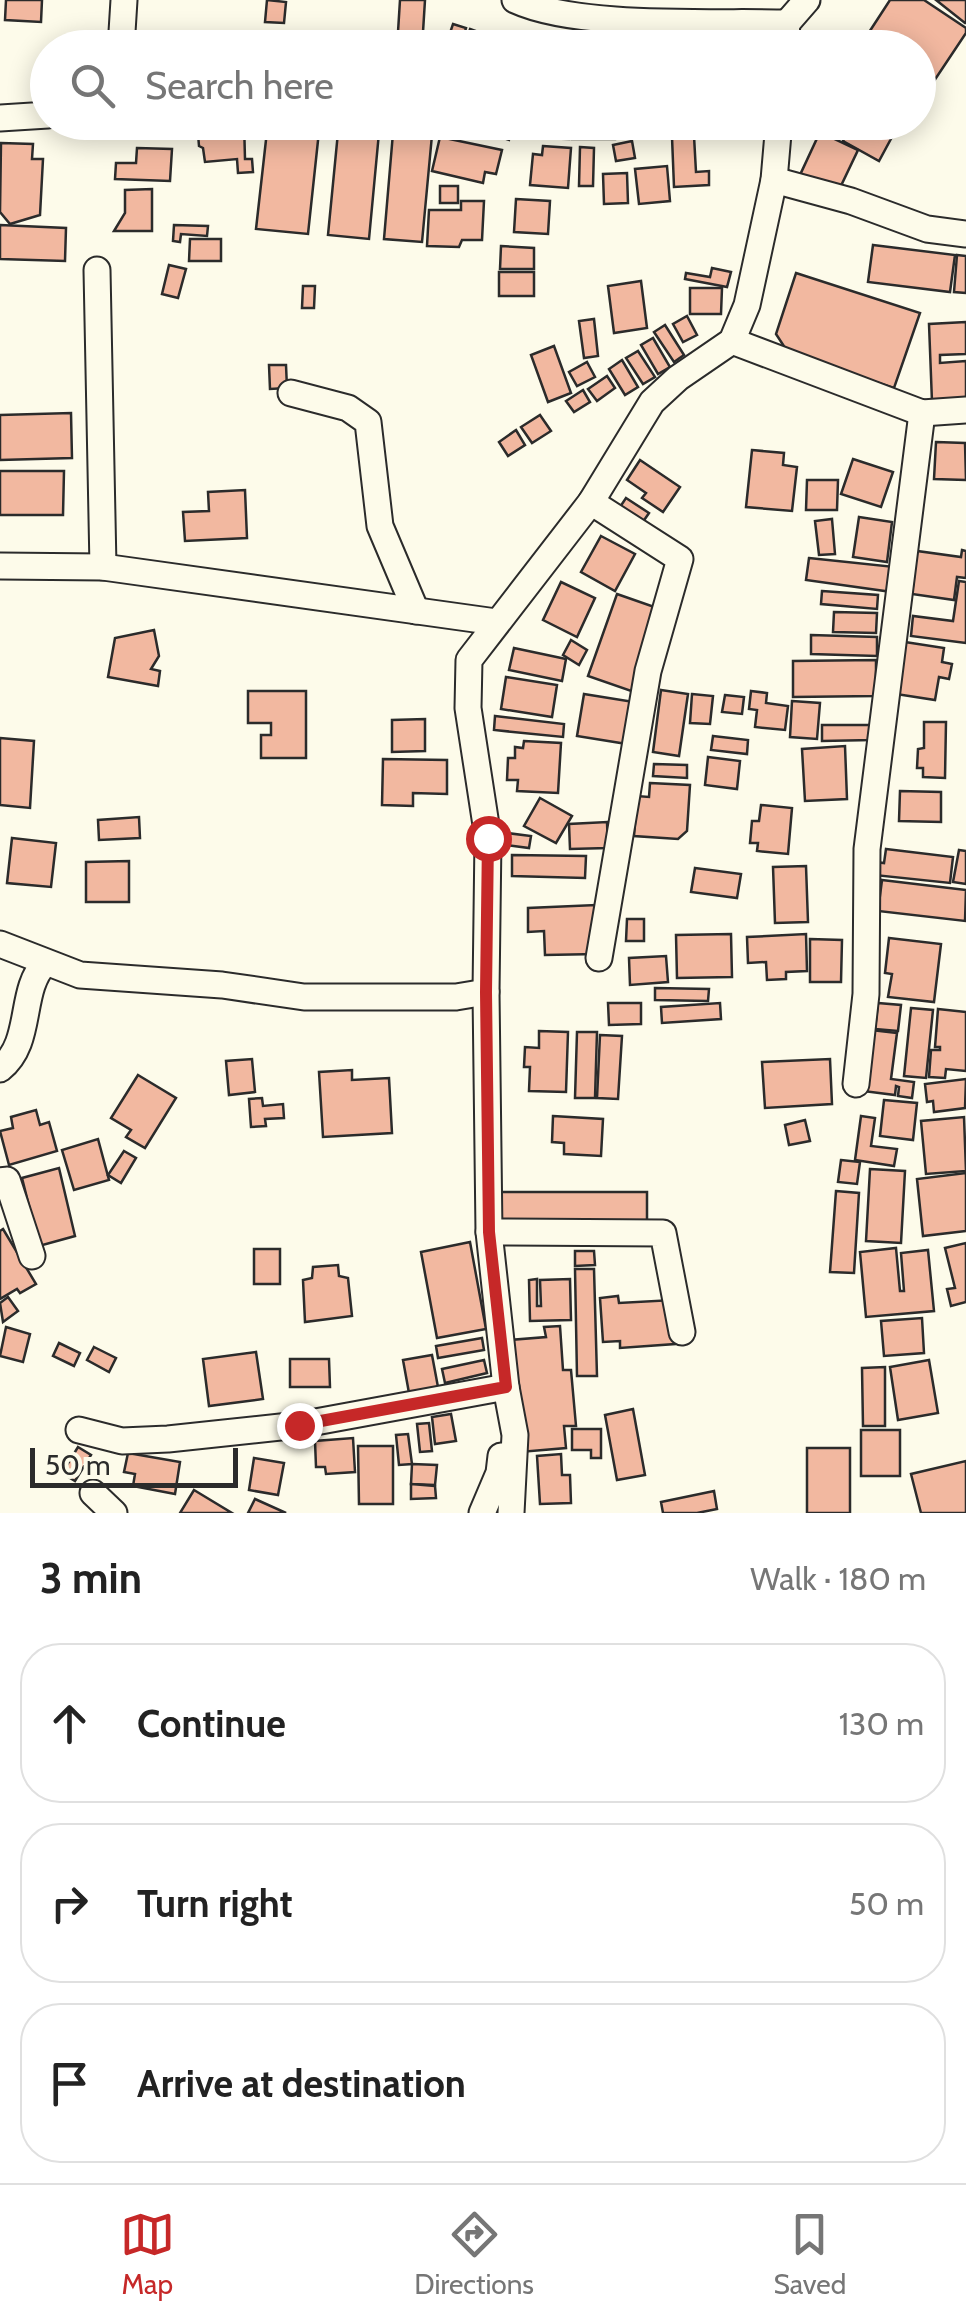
<!DOCTYPE html>
<html lang="en">
<head>
<meta charset="utf-8">
<style>
	:root { --surface:#fff; --page:#f6f6f6; --text:#222; --muted:#767676; --line:#e0e0e0; --accent:#c62828 }
	body { margin:0; font-family:Cabin,sans-serif; background:var(--page); color:var(--text) }
	.scale { position:absolute; left:30px; bottom:25px; width:208px; box-sizing:border-box; padding-left:10px; border:5px solid #2b2b2b; border-top:0; font-size:28px; line-height:35px; white-space:nowrap; color:#2b2b2b; -webkit-text-stroke:8px #fdfbea; paint-order:stroke }
	.stop { position:absolute; width:30px; height:30px; margin:-22px; border:8px solid #c62828; border-radius:50%; background:#fff }
	.stop.end { background:#c62828; border-color:#fff; box-shadow:0 2px 10px #0008 }
	.list { margin:0; padding:0; list-style:none }
	h2 { display:flex; justify-content:space-between; align-items:center; height:130px; margin:0; padding:0 40px; font-size:42px }
	h2 small { font-size:32px; font-weight:400; color:var(--muted) }
	.list li { display:grid; grid-template-columns:65px 1fr auto; gap:30px; align-items:center; box-sizing:border-box; height:160px; margin:0 20px 20px; padding:0 20px; border:2px solid var(--line); border-radius:40px }
	.list b { display:block; font-size:38px; white-space:nowrap }
	.list em { font-size:32px; font-style:normal; color:var(--muted) }
	.icon { flex:none; width:55px; height:55px; fill:none; stroke:currentColor; stroke-width:2; stroke-linecap:round; stroke-linejoin:round }
	.map { position:relative; flex:none; width:966px; height:1513px; overflow:hidden }
	.search { position:absolute; background:var(--surface); box-shadow:0 5px 25px #0003; left:30px; right:30px; top:30px; height:110px; display:flex; align-items:center; gap:25px; box-sizing:border-box; padding:0 35px; border-radius:55px; color:var(--muted); font-size:38px }
	.sheet { height:670px; background:var(--surface) }
	nav { display:flex; justify-content:space-around; align-items:center; box-sizing:border-box; height:140px; border-top:2px solid var(--line); background:var(--surface); font-size:28px; color:var(--muted) }
	nav a { display:grid; justify-items:center; gap:5px }
	nav .on { color:var(--accent) }
	.map>svg:first-child { display:block }
	.building { fill:#f2b8a0; stroke:#2b2b2b; stroke-width:2.5 }
	.lines { fill:none; stroke-linecap:round; stroke-linejoin:round }
	.minor-casing { stroke:#2b2b2b; stroke-width:29 }
	.minor { stroke:#fdfbea; stroke-width:25 }
	.route { stroke:#c62828; stroke-width:12 }
</style>
</head>
<body>
<div class="map">
<svg width="966" height="1513" viewBox="0 0 966 1513">
	<rect width="100%" height="100%" fill="#fdfbea"/>
	<g class="building">
		<path d="M 6,0 L 42,0 L 41,22 L 5,20 Z"/>
		<path d="M 267,0 L 286,2 L 284,23 L 265,22 Z"/>
		<path d="M 400,0 L 425,0 L 422,48 L 397,48 Z"/>
		<path d="M 890,0 L 924,0 L 966,28 L 966,33 L 932,84 L 918,75 L 918,48 L 876,48 L 864,40 Z"/>
		<path d="M 936,0 L 966,0 L 966,23 L 965,23 Z"/>
		<path d="M 453,24 L 466,28 L 462,42 L 451,41 L 451,48 L 426,48 L 427,36 L 449,36 Z"/>
		<path d="M 470,29 L 503,41 L 501,48 L 464,48 Z"/>
		<path d="M 197,122 L 244,122 L 245,159 L 252,159 L 253,172 L 238,173 L 237,159 L 205,162 L 203,148 L 199,146 Z"/>
		<path d="M 268,122 L 320,122 L 308,234 L 256,229 Z"/>
		<path d="M 339,122 L 380,122 L 369,239 L 328,235 Z"/>
		<path d="M 487,122 L 515,122 L 509,140 L 483,131 Z"/>
		<path d="M 535,122 L 569,122 L 569,139 L 535,138 Z"/>
		<rect x="572" y="122" width="43" height="17"/>
		<path d="M 840,122 L 900,122 L 879,161 L 843,141 L 849,130 Z"/>
		<path d="M 820,132 L 858,150 L 838,192 L 800,175 Z"/>
		<path d="M 393,133 L 432,135 L 422,242 L 384,239 Z"/>
		<path d="M 694,136 L 696,172 L 709,171 L 709,185 L 674,187 L 672,137 Z"/>
		<path d="M 440,137 L 502,150 L 496,174 L 485,172 L 483,183 L 432,171 Z"/>
		<path d="M 632,141 L 635,158 L 616,161 L 613,145 Z"/>
		<path d="M 1,143 L 33,144 L 32,159 L 43,159 L 40,215 L 10,224 L 0,212 Z"/>
		<path d="M 543,146 L 571,148 L 568,188 L 530,185 L 533,154 L 542,155 Z"/>
		<path d="M 580,147 L 594,148 L 593,186 L 579,186 Z"/>
		<path d="M 137,148 L 172,149 L 170,181 L 115,179 L 116,163 L 136,163 Z"/>
		<path d="M 667,166 L 670,201 L 639,204 L 635,169 Z"/>
		<path d="M 627,173 L 628,203 L 604,204 L 603,174 Z"/>
		<rect x="440" y="186" width="18" height="17"/>
		<path d="M 152,189 L 152,231 L 114,231 L 125,213 L 125,190 Z"/>
		<path d="M 516,199 L 550,201 L 548,234 L 514,232 Z"/>
		<path d="M 461,201 L 484,201 L 482,240 L 462,240 L 459,247 L 427,246 L 429,210 L 461,210 Z"/>
		<path d="M 0,225 L 66,228 L 65,261 L 0,259 Z"/>
		<path d="M 174,225 L 208,226 L 207,236 L 181,234 L 180,242 L 173,241 Z"/>
		<path d="M 190,239 L 221,239 L 221,261 L 189,261 Z"/>
		<path d="M 873,245 L 955,255 L 950,292 L 868,282 Z"/>
		<path d="M 501,246 L 534,248 L 534,269 L 500,269 Z"/>
		<path d="M 957,255 L 966,256 L 966,293 L 954,292 Z"/>
		<path d="M 169,265 L 186,269 L 178,298 L 162,294 Z"/>
		<path d="M 712,268 L 731,272 L 727,287 L 685,279 L 686,273 L 710,277 Z"/>
		<rect x="499" y="272" width="35" height="24"/>
		<path d="M 796,273 L 920,313 L 894,388 L 789,354 L 776,334 Z"/>
		<path d="M 641,281 L 647,328 L 614,333 L 608,286 Z"/>
		<path d="M 303,286 L 315,286 L 314,308 L 302,308 Z"/>
		<path d="M 690,288 L 722,288 L 721,314 L 690,314 Z"/>
		<path d="M 687,316 L 697,335 L 683,342 L 673,324 Z"/>
		<path d="M 594,319 L 598,356 L 584,358 L 579,321 Z"/>
		<path d="M 966,322 L 966,354 L 940,355 L 940,363 L 966,361 L 966,401 L 932,402 L 929,324 Z"/>
		<path d="M 665,325 L 684,355 L 674,362 L 654,332 Z"/>
		<path d="M 653,338 L 670,367 L 658,374 L 641,345 Z"/>
		<path d="M 554,346 L 571,393 L 548,402 L 531,355 Z"/>
		<path d="M 638,351 L 655,377 L 643,384 L 626,358 Z"/>
		<path d="M 622,360 L 638,387 L 625,395 L 609,369 Z"/>
		<path d="M 587,362 L 595,377 L 577,386 L 569,372 Z"/>
		<path d="M 269,365 L 286,365 L 287,388 L 270,389 Z"/>
		<path d="M 607,376 L 615,388 L 597,401 L 588,389 Z"/>
		<path d="M 583,390 L 590,402 L 574,412 L 566,401 Z"/>
		<path d="M 71,413 L 72,458 L 0,460 L 0,415 Z"/>
		<path d="M 540,415 L 551,431 L 532,443 L 521,427 Z"/>
		<path d="M 516,430 L 525,445 L 508,456 L 499,442 Z"/>
		<path d="M 936,442 L 965,443 L 966,480 L 934,479 Z"/>
		<path d="M 752,450 L 784,453 L 783,465 L 797,467 L 792,511 L 746,507 Z"/>
		<path d="M 853,459 L 893,472 L 881,507 L 841,494 Z"/>
		<path d="M 640,460 L 680,487 L 663,512 L 642,498 L 646,493 L 627,480 Z"/>
		<path d="M 0,471 L 64,471 L 63,515 L 0,515 Z"/>
		<path d="M 807,480 L 838,480 L 837,510 L 806,510 Z"/>
		<path d="M 245,490 L 247,538 L 185,541 L 183,512 L 209,511 L 208,492 Z"/>
		<path d="M 626,498 L 649,513 L 638,529 L 616,513 Z"/>
		<path d="M 859,517 L 892,522 L 887,562 L 853,557 Z"/>
		<path d="M 832,519 L 835,554 L 819,555 L 815,521 Z"/>
		<path d="M 601,536 L 635,554 L 615,591 L 581,572 Z"/>
		<path d="M 962,550 L 966,551 L 966,578 L 957,577 L 954,600 L 912,594 L 917,551 L 961,557 Z"/>
		<path d="M 809,558 L 895,567 L 892,592 L 806,580 Z"/>
		<path d="M 959,581 L 966,582 L 966,643 L 911,636 L 913,616 L 953,621 Z"/>
		<path d="M 561,582 L 595,598 L 577,637 L 543,620 Z"/>
		<path d="M 822,591 L 878,595 L 877,609 L 821,604 Z"/>
		<path d="M 617,594 L 663,610 L 634,692 L 588,676 Z"/>
		<path d="M 834,612 L 877,613 L 876,633 L 833,632 Z"/>
		<path d="M 154,630 L 159,656 L 151,669 L 160,671 L 158,686 L 108,677 L 115,638 Z"/>
		<path d="M 811,635 L 877,637 L 877,656 L 811,654 Z"/>
		<path d="M 571,640 L 587,650 L 579,665 L 563,655 Z"/>
		<path d="M 905,642 L 944,648 L 942,662 L 952,664 L 949,679 L 939,677 L 935,700 L 896,694 Z"/>
		<path d="M 514,648 L 566,659 L 562,681 L 509,670 Z"/>
		<path d="M 876,660 L 876,696 L 793,697 L 793,661 Z"/>
		<path d="M 506,677 L 557,685 L 552,717 L 501,709 Z"/>
		<path d="M 661,690 L 688,694 L 679,756 L 653,752 Z"/>
		<path d="M 248,691 L 306,691 L 306,758 L 261,758 L 261,735 L 271,735 L 271,723 L 248,723 Z"/>
		<path d="M 751,691 L 767,693 L 766,703 L 788,706 L 785,730 L 755,727 L 757,710 L 749,709 Z"/>
		<path d="M 584,694 L 640,703 L 633,745 L 577,736 Z"/>
		<path d="M 692,694 L 713,696 L 710,724 L 690,723 Z"/>
		<path d="M 725,695 L 744,697 L 742,714 L 722,712 Z"/>
		<path d="M 792,701 L 820,703 L 817,739 L 790,737 Z"/>
		<path d="M 495,716 L 564,724 L 563,737 L 494,730 Z"/>
		<path d="M 425,719 L 425,751 L 392,752 L 392,720 Z"/>
		<path d="M 924,722 L 946,722 L 945,778 L 923,777 L 923,768 L 917,768 L 918,749 L 924,748 Z"/>
		<path d="M 822,725 L 872,725 L 872,740 L 822,741 Z"/>
		<path d="M 713,736 L 748,740 L 747,754 L 711,750 Z"/>
		<path d="M 0,738 L 34,741 L 30,808 L 0,805 Z"/>
		<path d="M 524,741 L 561,743 L 558,793 L 517,791 L 518,780 L 507,780 L 508,758 L 515,758 L 515,747 L 523,748 Z"/>
		<path d="M 845,746 L 847,799 L 805,801 L 802,749 Z"/>
		<path d="M 708,757 L 740,761 L 737,789 L 705,785 Z"/>
		<path d="M 383,759 L 447,760 L 447,794 L 413,793 L 413,806 L 382,805 Z"/>
		<path d="M 654,764 L 687,765 L 687,778 L 653,776 Z"/>
		<path d="M 650,783 L 690,785 L 687,831 L 678,839 L 634,836 L 637,796 L 649,797 Z"/>
		<path d="M 900,791 L 941,792 L 941,822 L 899,821 Z"/>
		<path d="M 540,798 L 572,816 L 556,843 L 524,826 Z"/>
		<path d="M 761,805 L 792,808 L 788,854 L 757,851 L 758,843 L 750,843 L 752,821 L 759,821 Z"/>
		<path d="M 139,817 L 140,838 L 99,840 L 98,820 Z"/>
		<path d="M 607,822 L 608,848 L 570,849 L 569,824 Z"/>
		<path d="M 507,833 L 531,836 L 529,848 L 506,845 Z"/>
		<path d="M 12,838 L 56,843 L 51,887 L 7,883 Z"/>
		<path d="M 886,849 L 953,857 L 950,883 L 874,875 L 875,862 L 884,863 Z"/>
		<path d="M 959,850 L 966,851 L 966,884 L 953,882 Z"/>
		<path d="M 512,855 L 586,856 L 585,878 L 512,876 Z"/>
		<path d="M 129,861 L 129,902 L 86,902 L 86,862 Z"/>
		<path d="M 806,866 L 808,922 L 775,923 L 773,867 Z"/>
		<path d="M 695,868 L 741,874 L 737,898 L 691,892 Z"/>
		<path d="M 882,880 L 966,890 L 965,921 L 878,911 Z"/>
		<path d="M 596,905 L 597,954 L 545,955 L 544,931 L 528,932 L 528,908 Z"/>
		<path d="M 627,919 L 644,919 L 644,941 L 626,941 Z"/>
		<path d="M 731,934 L 732,977 L 677,978 L 676,935 Z"/>
		<path d="M 806,934 L 807,971 L 786,972 L 786,979 L 767,980 L 766,962 L 748,963 L 747,937 Z"/>
		<path d="M 889,938 L 941,944 L 934,1002 L 888,997 L 892,974 L 885,973 Z"/>
		<path d="M 810,939 L 842,940 L 841,982 L 810,982 Z"/>
		<path d="M 666,956 L 668,982 L 630,985 L 629,958 Z"/>
		<path d="M 655,988 L 709,989 L 708,1001 L 655,1000 Z"/>
		<path d="M 608,1003 L 641,1003 L 641,1024 L 609,1025 Z"/>
		<path d="M 720,1003 L 721,1019 L 662,1023 L 661,1007 Z"/>
		<path d="M 878,1003 L 901,1005 L 898,1031 L 875,1029 Z"/>
		<path d="M 911,1008 L 933,1010 L 926,1078 L 904,1076 Z"/>
		<path d="M 938,1009 L 966,1012 L 966,1071 L 946,1069 L 945,1078 L 929,1077 L 931,1050 L 940,1050 L 940,1047 L 935,1047 Z"/>
		<path d="M 871,1030 L 897,1033 L 891,1079 L 914,1082 L 912,1098 L 898,1096 L 899,1087 L 896,1086 L 895,1095 L 863,1091 Z"/>
		<path d="M 539,1031 L 568,1032 L 566,1092 L 529,1091 L 530,1067 L 524,1067 L 525,1047 L 539,1048 Z"/>
		<path d="M 577,1032 L 597,1032 L 595,1098 L 575,1098 Z"/>
		<path d="M 600,1035 L 622,1036 L 618,1099 L 597,1098 Z"/>
		<path d="M 252,1059 L 255,1092 L 229,1095 L 226,1061 Z"/>
		<path d="M 830,1059 L 832,1104 L 765,1108 L 762,1062 Z"/>
		<path d="M 352,1070 L 352,1080 L 389,1078 L 392,1133 L 323,1137 L 319,1072 Z"/>
		<path d="M 138,1075 L 176,1098 L 145,1148 L 126,1137 L 131,1130 L 111,1118 Z"/>
		<path d="M 966,1079 L 965,1108 L 934,1112 L 933,1101 L 927,1102 L 925,1084 Z"/>
		<path d="M 262,1098 L 263,1106 L 283,1104 L 284,1118 L 265,1119 L 266,1126 L 251,1127 L 249,1099 Z"/>
		<path d="M 884,1100 L 917,1103 L 913,1140 L 880,1136 Z"/>
		<path d="M 36,1110 L 40,1125 L 49,1122 L 57,1151 L 9,1165 L 0,1131 L 13,1128 L 11,1117 Z"/>
		<path d="M 553,1116 L 603,1119 L 601,1156 L 564,1154 L 564,1143 L 552,1142 Z"/>
		<path d="M 861,1116 L 875,1118 L 871,1146 L 897,1149 L 894,1166 L 855,1160 Z"/>
		<path d="M 964,1117 L 966,1171 L 926,1174 L 921,1121 Z"/>
		<path d="M 805,1120 L 810,1141 L 789,1145 L 785,1125 Z"/>
		<path d="M 98,1139 L 109,1180 L 74,1190 L 62,1150 Z"/>
		<path d="M 124,1151 L 136,1158 L 121,1183 L 108,1175 Z"/>
		<path d="M 841,1160 L 860,1162 L 857,1184 L 838,1182 Z"/>
		<path d="M 59,1168 L 75,1236 L 39,1246 L 22,1178 Z"/>
		<path d="M 870,1169 L 905,1171 L 901,1243 L 866,1241 Z"/>
		<path d="M 966,1173 L 966,1231 L 923,1236 L 917,1179 Z"/>
		<path d="M 836,1191 L 859,1193 L 854,1273 L 830,1272 Z"/>
		<path d="M 500,1192 L 647,1192 L 647,1229 L 500,1230 Z"/>
		<path d="M 3,1229 L 36,1284 L 20,1293 L 17,1289 L 0,1299 L 0,1231 Z"/>
		<path d="M 470,1242 L 486,1329 L 437,1338 L 421,1252 Z"/>
		<path d="M 966,1243 L 966,1302 L 951,1306 L 947,1289 L 955,1288 L 945,1248 Z"/>
		<path d="M 896,1248 L 900,1291 L 904,1291 L 901,1253 L 928,1250 L 934,1311 L 866,1317 L 860,1252 Z"/>
		<rect x="254" y="1249" width="26" height="35"/>
		<path d="M 575,1251 L 594,1251 L 595,1265 L 575,1266 Z"/>
		<path d="M 338,1265 L 339,1276 L 348,1278 L 352,1316 L 305,1322 L 303,1280 L 312,1278 L 313,1267 Z"/>
		<path d="M 575,1269 L 594,1269 L 597,1376 L 577,1376 Z"/>
		<path d="M 537,1279 L 537,1306 L 541,1306 L 540,1280 L 570,1279 L 571,1320 L 530,1321 L 529,1280 Z"/>
		<path d="M 618,1296 L 619,1303 L 673,1300 L 675,1344 L 620,1348 L 620,1341 L 603,1342 L 600,1298 Z"/>
		<path d="M 8,1297 L 18,1311 L 3,1322 L 0,1303 Z"/>
		<path d="M 922,1318 L 924,1353 L 884,1356 L 881,1321 Z"/>
		<path d="M 560,1326 L 563,1370 L 571,1370 L 576,1426 L 564,1426 L 566,1448 L 520,1452 L 510,1340 L 546,1337 L 544,1327 Z"/>
		<path d="M 6,1327 L 30,1334 L 23,1362 L 0,1356 Z"/>
		<path d="M 482,1338 L 484,1350 L 438,1358 L 436,1346 Z"/>
		<path d="M 59,1343 L 80,1353 L 74,1366 L 53,1356 Z"/>
		<path d="M 94,1347 L 116,1358 L 109,1372 L 87,1360 Z"/>
		<path d="M 256,1352 L 263,1399 L 209,1406 L 203,1359 Z"/>
		<path d="M 432,1355 L 438,1387 L 409,1393 L 403,1360 Z"/>
		<path d="M 290,1359 L 329,1359 L 330,1387 L 290,1387 Z"/>
		<path d="M 484,1360 L 487,1373 L 445,1383 L 442,1369 Z"/>
		<path d="M 929,1360 L 938,1413 L 898,1420 L 890,1367 Z"/>
		<path d="M 885,1367 L 885,1426 L 863,1426 L 862,1368 Z"/>
		<path d="M 633,1409 L 645,1475 L 617,1480 L 605,1415 Z"/>
		<path d="M 451,1414 L 456,1441 L 435,1444 L 432,1417 Z"/>
		<path d="M 429,1423 L 432,1451 L 420,1452 L 417,1424 Z"/>
		<path d="M 572,1429 L 601,1429 L 601,1458 L 591,1458 L 591,1450 L 572,1450 Z"/>
		<rect x="861" y="1430" width="39" height="46"/>
		<path d="M 408,1434 L 412,1464 L 399,1465 L 396,1435 Z"/>
		<path d="M 353,1438 L 355,1472 L 326,1474 L 325,1467 L 316,1467 L 315,1441 Z"/>
		<path d="M 358,1446 L 393,1446 L 393,1504 L 359,1504 Z"/>
		<path d="M 78,1447 L 91,1455 L 75,1481 L 62,1473 Z"/>
		<rect x="807" y="1448" width="43" height="65"/>
		<path d="M 128,1453 L 180,1462 L 175,1494 L 133,1486 L 135,1474 L 124,1472 Z"/>
		<path d="M 561,1454 L 562,1475 L 570,1475 L 571,1503 L 540,1504 L 537,1456 Z"/>
		<path d="M 254,1458 L 284,1463 L 278,1495 L 249,1490 Z"/>
		<path d="M 966,1461 L 966,1513 L 921,1513 L 911,1474 Z"/>
		<path d="M 412,1464 L 437,1465 L 435,1485 L 411,1484 Z"/>
		<path d="M 411,1484 L 435,1486 L 436,1498 L 411,1499 Z"/>
		<path d="M 194,1490 L 232,1513 L 180,1513 Z"/>
		<path d="M 714,1491 L 717,1509 L 697,1513 L 663,1513 L 661,1502 Z"/>
		<path d="M 255,1499 L 286,1513 L 248,1513 Z"/>
	</g>
	<g class="lines">
		<defs>
			<g id="minor">
				<path d="M 515,0 C 578,29 715,21 787,23"/>
				<path d="M 121,48 L 124,0"/>
				<path d="M 785,48 L 787,23 L 807,0"/>
				<path d="M 0,118 L 48,115"/>
				<path d="M 774,180 L 851,201 L 927,229 L 966,234"/>
				<path d="M 97,270 L 103,567"/>
				<path d="M 732,341 L 922,413 L 966,410"/>
				<path d="M 291,393 L 348,408 L 368,422 L 380,526 L 416,611"/>
				<path d="M 591,502 L 680,559 L 648,671 L 599,958"/>
				<path d="M 0,566 L 103,567 L 496,622"/>
				<path d="M 0,944 L 80,975 L 222,985 L 304,997 L 456,997 L 486,992"/>
				<path d="M 0,1069 C 34,1042 18,991 45,963"/>
				<path d="M 856,1084 L 866,994 L 867,849 L 922,413"/>
				<path d="M 0,1181 L 7,1180 L 32,1256"/>
				<path d="M 489,1232 L 663,1233 L 682,1332"/>
				<path d="M 79,1430 L 122,1441 L 168,1439 L 299,1425 L 506,1387"/>
				<path d="M 93,1493 L 114,1513"/>
				<path d="M 482,1513 L 499,1473 L 501,1456"/>
				<path d="M 511,1513 L 515,1435 L 506,1387 L 489,1232 L 486,992 L 488,838 L 468,708 L 469,660 L 591,502 L 652,402 L 678,378 L 732,341 L 747,305 L 774,180 L 779,122"/>
			</g>
		</defs>
		<use href="#minor" class="minor-casing"/>
		<use href="#minor" class="minor"/>
	</g>
	<g class="lines">
		<path class="route" d="M 299,1425 L 506,1387 L 489,1232 L 486,992 L 488,838"/>
	</g>
</svg>
<div class="scale">50 m</div>
<div class="stop" style="left:488px;top:838px"></div>
<div class="stop end" style="left:299px;top:1425px"></div>
<div class="search"><svg class="icon" aria-label="search" viewBox="0 0 24 24"><circle cx="10" cy="10" r="6"/><path d="M15 15l6 6"/></svg>Search here</div>
</div>
<section class="sheet">
<h2>3 min<small>Walk · 180 m</small></h2>
<ul class="list">
<li><svg class="icon" aria-label="ahead" viewBox="0 0 24 24"><path d="M12 20V5M6 11l6-6 6 6"/></svg><div><b>Continue</b></div><em>130 m</em></li>
<li><svg class="icon" aria-label="right" viewBox="0 0 24 24"><path d="M7 20v-9h11M14 6l5 5-5 5"/></svg><div><b>Turn right</b></div><em>50 m</em></li>
<li><svg class="icon" aria-label="arrive" viewBox="0 0 24 24"><path d="M6 21V4h12l-3 4 3 4H6"/></svg><div><b>Arrive at destination</b></div></li>
</ul>
</section>
<nav>
<a class="on"><svg class="icon" aria-label="map" viewBox="0 0 24 24"><path d="M3 6l6-2 6 2 6-2v14l-6 2-6-2-6 2zM9 4v14M15 6v14"/></svg>Map</a>
<a><svg class="icon" aria-label="directions" viewBox="0 0 24 24"><path d="M12 3l9 9-9 9-9-9zM9 14v-3h6M13 9l2 2-2 2"/></svg>Directions</a>
<a><svg class="icon" aria-label="saved" viewBox="0 0 24 24"><path d="M7 4h10v16l-5-4-5 4z"/></svg>Saved</a>
</nav>
</body>
</html>
